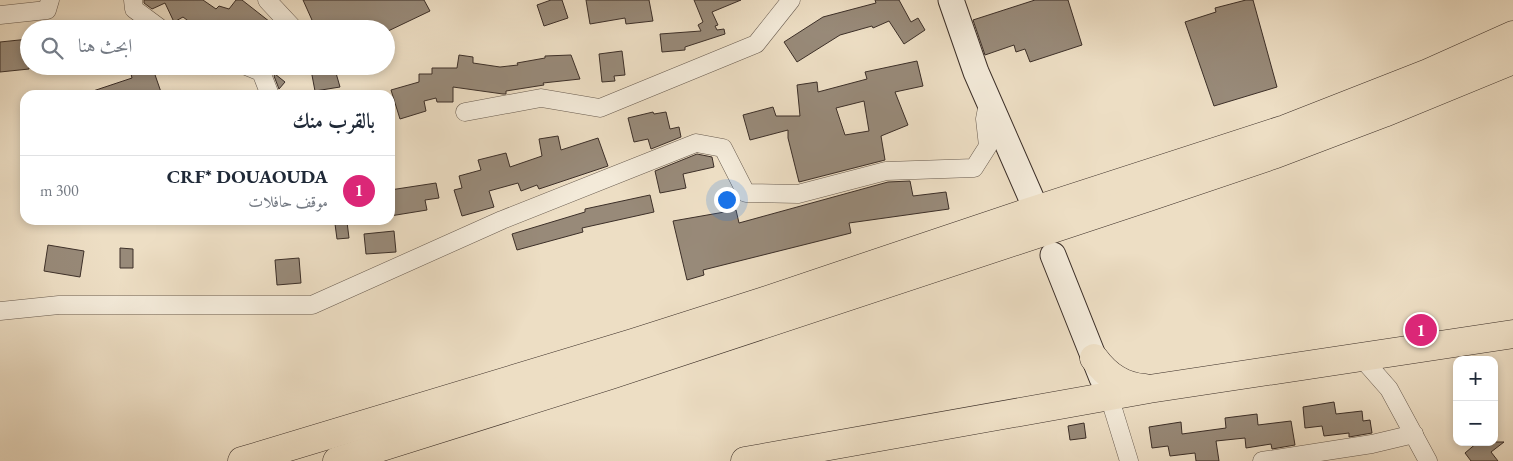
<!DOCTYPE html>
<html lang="ar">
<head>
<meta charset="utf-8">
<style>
	:root { --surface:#fff; --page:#f6f6f7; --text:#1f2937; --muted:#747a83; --line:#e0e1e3; --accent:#db2777 }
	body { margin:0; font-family:"EB Garamond",Amiri,serif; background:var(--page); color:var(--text); direction:rtl }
	.controls { position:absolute; right:15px; bottom:15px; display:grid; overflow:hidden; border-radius:10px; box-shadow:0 2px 8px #0003 }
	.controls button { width:45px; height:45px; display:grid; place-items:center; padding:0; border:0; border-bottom:1px solid var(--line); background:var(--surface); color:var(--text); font:25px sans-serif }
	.you { position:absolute; left:726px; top:199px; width:18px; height:18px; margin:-12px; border:4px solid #fff; border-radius:50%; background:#1a73e8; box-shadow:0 0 0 8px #1a73e833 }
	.badge { display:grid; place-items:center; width:32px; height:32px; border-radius:50%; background:var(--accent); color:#fff; font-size:16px; font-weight:700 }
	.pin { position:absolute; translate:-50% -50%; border:2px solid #fff; box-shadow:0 1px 5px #0006 }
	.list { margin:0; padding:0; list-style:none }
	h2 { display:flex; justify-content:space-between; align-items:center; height:65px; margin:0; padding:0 20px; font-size:21px }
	h2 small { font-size:16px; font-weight:400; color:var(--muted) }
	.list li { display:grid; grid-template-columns:32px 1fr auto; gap:15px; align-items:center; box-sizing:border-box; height:70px; padding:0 20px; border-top:1px solid var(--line) }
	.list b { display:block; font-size:19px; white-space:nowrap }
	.list p { margin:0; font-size:16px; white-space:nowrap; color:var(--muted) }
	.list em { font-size:16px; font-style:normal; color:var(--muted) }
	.icon { flex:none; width:28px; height:28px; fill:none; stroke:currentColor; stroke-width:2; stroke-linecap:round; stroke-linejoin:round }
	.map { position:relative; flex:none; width:1513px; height:461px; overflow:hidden; direction:ltr }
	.search { position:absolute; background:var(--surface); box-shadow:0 2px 8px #0003; left:20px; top:20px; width:375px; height:55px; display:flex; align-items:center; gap:12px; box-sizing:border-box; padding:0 18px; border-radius:28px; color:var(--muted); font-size:19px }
	.panel { position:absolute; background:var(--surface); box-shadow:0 2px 8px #0003; left:20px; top:90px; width:375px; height:135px; border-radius:15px; direction:rtl }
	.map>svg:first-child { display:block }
	.building { fill:#988a79; stroke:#3c2f28; fill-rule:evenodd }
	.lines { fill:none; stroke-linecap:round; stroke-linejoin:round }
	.minor-casing { stroke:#685b4f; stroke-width:19 }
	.secondary-casing { stroke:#3c2f28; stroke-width:27 }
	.primary-casing { stroke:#3c2f28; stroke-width:29 }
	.motorway-casing { stroke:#3c2f28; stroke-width:29 }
	.minor { stroke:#f3ead9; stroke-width:18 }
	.secondary { stroke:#f3ead9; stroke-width:25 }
	.primary { stroke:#eddec4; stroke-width:28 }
	.motorway { stroke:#eddec4; stroke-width:28 }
</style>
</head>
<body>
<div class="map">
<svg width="1513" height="461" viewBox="0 0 1513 461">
	<rect width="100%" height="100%" fill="#eddec4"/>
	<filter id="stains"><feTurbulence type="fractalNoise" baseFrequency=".004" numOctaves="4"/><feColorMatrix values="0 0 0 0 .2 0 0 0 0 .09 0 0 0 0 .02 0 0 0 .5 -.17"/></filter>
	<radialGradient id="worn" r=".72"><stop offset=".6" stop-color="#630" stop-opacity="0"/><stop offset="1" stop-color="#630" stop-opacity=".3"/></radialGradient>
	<g class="building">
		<path d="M 144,0 L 203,0 L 216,9 L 219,6 L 229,9 L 236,0 L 242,0 L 279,29 L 199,29 L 183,17 L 174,22 L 165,3 L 152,9 L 144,3 Z"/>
		<path d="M 303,0 L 424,0 L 430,11 L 386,32 L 386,29 L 316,29 Z"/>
		<path d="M 551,0 L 562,0 L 568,18 L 544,26 L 537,5 Z"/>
		<path d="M 586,0 L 649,0 L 653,21 L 626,24 L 625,18 L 590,24 Z"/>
		<path d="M 694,0 L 741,0 L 712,12 L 718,25 L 715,26 L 717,30 L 724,29 L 725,34 L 685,47 L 685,50 L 662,52 L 660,34 L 701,31 L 698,25 L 703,22 Z"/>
		<path d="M 875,0 L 899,0 L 911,22 L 918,18 L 925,30 L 904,44 L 889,21 L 873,28 L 872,26 L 840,35 L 797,62 L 784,42 L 823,17 L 876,3 Z"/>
		<path d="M 1035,0 L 1068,0 L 1082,45 L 1030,62 L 1025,49 L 1016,52 L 1014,45 L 985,55 L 973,20 Z"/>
		<path d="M 1246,0 L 1253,0 L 1277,87 L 1214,106 L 1185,22 L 1216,12 L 1215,8 Z"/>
		<path d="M 29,39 L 29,69 L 0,72 L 0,42 Z"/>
		<path d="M 622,51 L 625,75 L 614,76 L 615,81 L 602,82 L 599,54 Z"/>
		<path d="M 459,55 L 473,57 L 473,63 L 500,67 L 518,65 L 517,63 L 545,58 L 545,56 L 571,55 L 580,79 L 543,83 L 544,85 L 506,91 L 506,94 L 503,94 L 453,87 L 453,102 L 437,102 L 436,98 L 424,101 L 426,111 L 400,119 L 391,90 L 419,82 L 419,74 L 432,74 L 432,68 L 457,68 Z"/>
		<path d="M 917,61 L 923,86 L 895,92 L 908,125 L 881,136 L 885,160 L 799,182 L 788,138 L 788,130 L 750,140 L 743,115 L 773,107 L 776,116 L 800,116 L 797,85 L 817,82 L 818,92 L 867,79 L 865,72 ZM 864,101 L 869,131 L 845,135 L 836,108 Z"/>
		<path d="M 129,66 L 152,66 L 162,95 L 88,95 L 87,93 L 132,78 Z"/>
		<path d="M 334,66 L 340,87 L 315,91 L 311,70 Z"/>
		<path d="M 275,74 L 285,82 L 279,89 L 274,76 Z"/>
		<path d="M 653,112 L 654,114 L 666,112 L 670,129 L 679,127 L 681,137 L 651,149 L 648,139 L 634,142 L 628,118 Z"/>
		<path d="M 558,136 L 561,150 L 598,138 L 608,166 L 539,189 L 537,185 L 521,191 L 518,183 L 489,191 L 494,207 L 462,216 L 454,190 L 462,188 L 459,176 L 481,170 L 478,160 L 506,153 L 510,167 L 542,156 L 539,139 Z"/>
		<path d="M 697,154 L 712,157 L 714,167 L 683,174 L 686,188 L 660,193 L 655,171 Z"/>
		<path d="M 910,181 L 913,196 L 946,192 L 949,209 L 849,223 L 851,233 L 703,270 L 704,275 L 687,280 L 673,221 L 736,210 L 739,223 L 888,182 Z"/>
		<path d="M 436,183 L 439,198 L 425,200 L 427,210 L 390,216 L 390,190 Z"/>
		<path d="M 650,195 L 654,212 L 582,228 L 583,232 L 517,250 L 512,234 L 585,212 L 585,209 Z"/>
		<path d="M 347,222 L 349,238 L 337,239 L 335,224 Z"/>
		<path d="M 394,231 L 396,252 L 366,254 L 364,234 Z"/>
		<path d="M 48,245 L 84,251 L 80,277 L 44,271 Z"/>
		<path d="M 120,248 L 133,249 L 133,268 L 120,268 Z"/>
		<path d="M 299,258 L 301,283 L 277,285 L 275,260 Z"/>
		<path d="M 1334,402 L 1336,414 L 1362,411 L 1363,421 L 1370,420 L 1372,433 L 1349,437 L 1349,433 L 1324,436 L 1322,426 L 1305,428 L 1303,407 Z"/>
		<path d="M 1257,414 L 1258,425 L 1291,421 L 1295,445 L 1272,449 L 1271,444 L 1246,448 L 1245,438 L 1216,441 L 1219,461 L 1196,461 L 1195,453 L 1170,456 L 1168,446 L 1152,448 L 1149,427 L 1181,422 L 1182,434 L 1226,428 L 1225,418 Z"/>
		<path d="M 1084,423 L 1086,438 L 1070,440 L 1068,426 Z"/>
		<path d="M 1478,442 L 1504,442 L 1491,452 L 1498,461 L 1471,461 L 1465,453 Z"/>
	</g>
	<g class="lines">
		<defs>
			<g id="minor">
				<path d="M 133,0 L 134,9 L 161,29"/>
				<path d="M 267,0 L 294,29"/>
				<path d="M 0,15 L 47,10 L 50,0"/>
				<path d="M 246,66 L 261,72 L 270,95"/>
				<path d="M 465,112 L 541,98 L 600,108 L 756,44 L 791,0"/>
				<path d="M 0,311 L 59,305 L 312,305 L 502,220 L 696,143 L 723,148 L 746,193 L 798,194 L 886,171 L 974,168 L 988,146 L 985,119 L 988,103"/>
				<path d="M 1360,356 L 1389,389 L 1428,461"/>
				<path d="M 1109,396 L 1129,461"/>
				<path d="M 1262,461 L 1372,444 L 1414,434"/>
			</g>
			<g id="secondary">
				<path d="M 951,0 L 976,72 L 1036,209"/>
				<path d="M 1053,255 L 1102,378"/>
			</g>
			<g id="primary">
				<path d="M 1094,358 C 1107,376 1123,387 1145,388"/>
				<path d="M 745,461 L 1149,389 L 1513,334"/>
			</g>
			<g id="motorway">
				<path d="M 242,461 L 633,343 L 764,301 L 1020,215 L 1285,129 L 1428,73 L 1513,35"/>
				<path d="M 337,461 L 611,375 L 1149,197 L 1276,154 L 1384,113 L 1513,60"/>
			</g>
		</defs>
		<use href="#minor" class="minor-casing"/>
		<use href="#secondary" class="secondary-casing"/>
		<use href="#primary" class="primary-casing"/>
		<use href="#motorway" class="motorway-casing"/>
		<use href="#minor" class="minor"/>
		<use href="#secondary" class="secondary"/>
		<use href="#primary" class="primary"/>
		<use href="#motorway" class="motorway"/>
	</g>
	<rect width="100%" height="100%" filter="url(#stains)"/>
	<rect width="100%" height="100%" fill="url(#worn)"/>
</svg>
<div class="controls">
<button>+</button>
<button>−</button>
</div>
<div class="you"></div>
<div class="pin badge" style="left:1421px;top:330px">1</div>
<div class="search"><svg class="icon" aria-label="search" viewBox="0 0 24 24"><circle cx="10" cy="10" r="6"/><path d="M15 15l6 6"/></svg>ابحث هنا</div>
<section class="panel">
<h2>بالقرب منك<small></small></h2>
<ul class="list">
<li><span class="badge">1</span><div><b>CRF* DOUAOUDA</b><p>موقف حافلات</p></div><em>300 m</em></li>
</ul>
</section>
</div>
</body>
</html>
